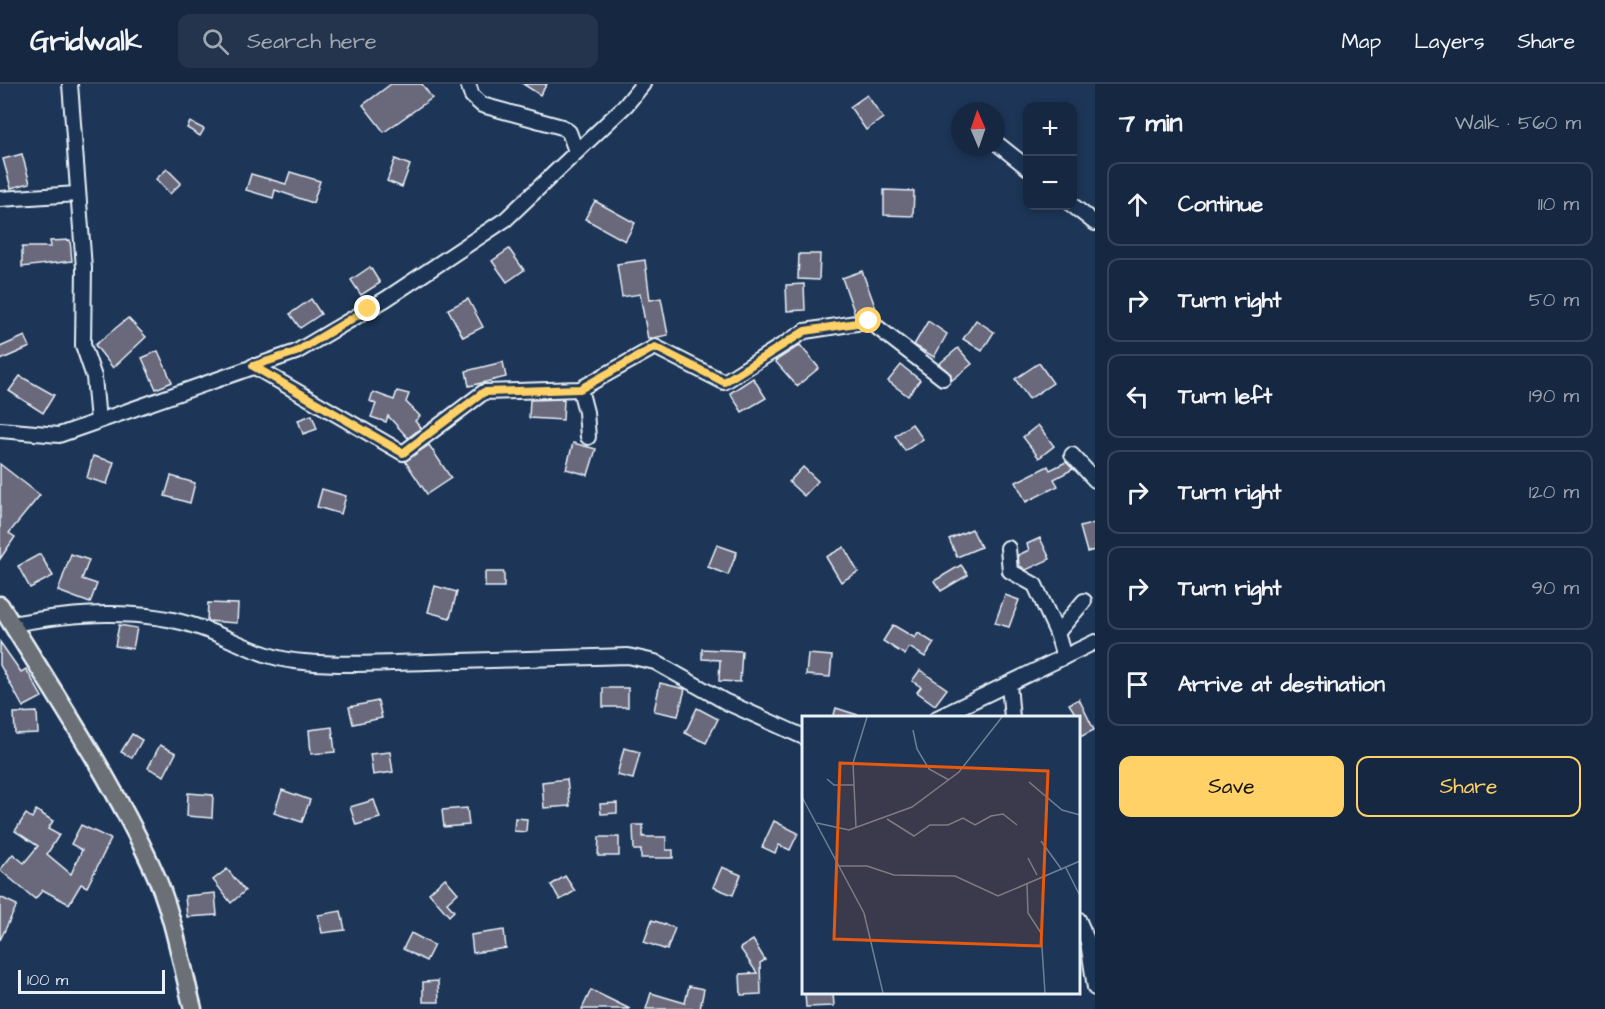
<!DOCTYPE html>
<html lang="en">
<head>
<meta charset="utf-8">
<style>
	:root { --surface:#162841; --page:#23344c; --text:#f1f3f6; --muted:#9ea6b1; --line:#35445a; --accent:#ffd166 }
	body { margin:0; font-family:"Architects Daughter",sans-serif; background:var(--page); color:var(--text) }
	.controls { position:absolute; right:18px; top:18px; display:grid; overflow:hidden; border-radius:12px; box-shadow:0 3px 9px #0003 }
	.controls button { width:54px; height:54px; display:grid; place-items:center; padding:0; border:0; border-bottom:2px solid var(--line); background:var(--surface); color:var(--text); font:30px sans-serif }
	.compass { position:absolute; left:951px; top:18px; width:54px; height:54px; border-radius:50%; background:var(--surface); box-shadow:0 3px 9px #0003; rotate:358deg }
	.scale { position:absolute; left:18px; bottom:15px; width:147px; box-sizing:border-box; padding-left:6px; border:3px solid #e8f1f8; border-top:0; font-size:16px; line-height:21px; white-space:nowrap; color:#e8f1f8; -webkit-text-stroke:4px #1d3557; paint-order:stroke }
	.stop { position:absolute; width:18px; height:18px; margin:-14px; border:4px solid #ffd166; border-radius:50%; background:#fff }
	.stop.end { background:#ffd166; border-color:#fff; box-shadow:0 2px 6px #0008 }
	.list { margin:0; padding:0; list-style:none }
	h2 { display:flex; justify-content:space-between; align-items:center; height:78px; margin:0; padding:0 24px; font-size:26px }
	h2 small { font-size:20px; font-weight:400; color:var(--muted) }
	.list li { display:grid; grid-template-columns:39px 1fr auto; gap:18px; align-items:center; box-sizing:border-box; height:84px; margin:0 12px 12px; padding:0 12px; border:2px solid var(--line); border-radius:12px }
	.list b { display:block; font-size:22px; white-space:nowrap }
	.list em { font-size:20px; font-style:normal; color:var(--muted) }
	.actions { display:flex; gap:12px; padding:18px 24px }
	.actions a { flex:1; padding:14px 0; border:2px solid var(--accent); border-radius:12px; text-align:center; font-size:21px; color:var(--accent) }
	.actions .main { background:var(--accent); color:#111 }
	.icon { flex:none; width:33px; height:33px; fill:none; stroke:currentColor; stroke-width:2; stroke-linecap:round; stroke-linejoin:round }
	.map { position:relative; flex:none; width:1095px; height:925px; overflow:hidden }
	header { display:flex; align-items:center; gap:36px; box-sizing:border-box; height:84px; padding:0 30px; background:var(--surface); border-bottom:2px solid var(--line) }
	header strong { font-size:28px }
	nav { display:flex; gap:33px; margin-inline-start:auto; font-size:21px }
	.search { width:420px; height:54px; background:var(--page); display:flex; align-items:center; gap:15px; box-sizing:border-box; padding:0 21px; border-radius:12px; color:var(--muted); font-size:22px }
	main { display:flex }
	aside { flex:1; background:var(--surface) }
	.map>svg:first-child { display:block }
	.building { fill:#6a697c; stroke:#e8f1f8; stroke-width:1.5 }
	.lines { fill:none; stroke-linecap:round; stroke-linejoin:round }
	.minor-casing { stroke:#e8f1f8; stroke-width:18 }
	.major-casing { stroke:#e8f1f8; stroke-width:21 }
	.minor { stroke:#1d3557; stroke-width:14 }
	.major { stroke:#6b6f75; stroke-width:16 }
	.route { stroke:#ffd166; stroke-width:8 }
	.inset-road { fill:none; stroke:#6e8097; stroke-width:1.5 }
	.view { fill:#e8590c; fill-opacity:0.15; stroke:#e8590c; stroke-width:3 }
	.inset-edge { fill:none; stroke:#e8f1f8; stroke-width:3 }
</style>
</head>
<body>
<header>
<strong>Gridwalk</strong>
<div class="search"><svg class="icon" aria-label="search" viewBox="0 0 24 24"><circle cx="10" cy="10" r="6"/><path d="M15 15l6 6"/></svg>Search here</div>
<nav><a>Map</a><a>Layers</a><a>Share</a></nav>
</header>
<main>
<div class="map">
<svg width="1095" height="925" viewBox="0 0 1095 925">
	<rect width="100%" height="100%" fill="#1d3557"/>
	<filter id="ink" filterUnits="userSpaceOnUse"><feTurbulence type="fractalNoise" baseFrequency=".0167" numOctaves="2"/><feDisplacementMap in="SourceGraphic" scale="12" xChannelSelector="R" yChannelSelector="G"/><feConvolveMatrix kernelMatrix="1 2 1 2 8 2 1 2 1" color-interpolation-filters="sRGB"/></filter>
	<g filter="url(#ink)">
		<g class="building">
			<path d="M 391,0 L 422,0 L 432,14 L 384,48 L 363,21 Z"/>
			<path d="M 523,0 L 547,0 L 540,11 Z"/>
			<path d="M 867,11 L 883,34 L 866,46 L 850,23 Z"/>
			<path d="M 190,38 L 204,45 L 200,52 L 187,44 Z"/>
			<path d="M 22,70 L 30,99 L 11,104 L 3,75 Z"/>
			<path d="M 395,75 L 410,81 L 402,103 L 387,97 Z"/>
			<path d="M 167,85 L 181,99 L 170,110 L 156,95 Z"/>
			<path d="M 290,88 L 320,97 L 313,119 L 275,106 L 273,114 L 246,106 L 251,90 L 286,100 Z"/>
			<path d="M 884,106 L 914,107 L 913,132 L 884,131 Z"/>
			<path d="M 595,117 L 635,139 L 625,157 L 585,135 Z"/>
			<path d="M 70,156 L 72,177 L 22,183 L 22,163 L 51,163 L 50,157 Z"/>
			<path d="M 509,165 L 524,186 L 507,198 L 492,177 Z"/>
			<path d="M 799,170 L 820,170 L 819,196 L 798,195 Z"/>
			<path d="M 645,176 L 650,216 L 661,214 L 668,251 L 648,255 L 640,210 L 622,213 L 617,180 Z"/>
			<path d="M 370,183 L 380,199 L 361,211 L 351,196 Z"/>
			<path d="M 862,187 L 876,225 L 855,230 L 842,194 Z"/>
			<path d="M 804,200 L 805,226 L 787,227 L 786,201 Z"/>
			<path d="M 311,215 L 321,230 L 300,244 L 290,230 Z"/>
			<path d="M 468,215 L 483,243 L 463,253 L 448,225 Z"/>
			<path d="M 128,234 L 146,253 L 113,284 L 95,261 Z"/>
			<path d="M 976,236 L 994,248 L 982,267 L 963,255 Z"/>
			<path d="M 928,237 L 947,250 L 934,273 L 914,261 Z"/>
			<path d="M 25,252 L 30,263 L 0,276 L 0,263 Z"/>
			<path d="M 800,261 L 819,284 L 797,302 L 775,277 Z"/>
			<path d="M 958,264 L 972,280 L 951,297 L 951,290 L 939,280 Z"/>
			<path d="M 158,267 L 172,298 L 156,305 L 142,274 Z"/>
			<path d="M 503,278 L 506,293 L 469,302 L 466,287 Z"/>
			<path d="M 1039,279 L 1053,299 L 1029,315 L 1015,295 Z"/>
			<path d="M 901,281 L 920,296 L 908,312 L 888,297 Z"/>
			<path d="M 20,292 L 54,311 L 43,329 L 9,307 Z"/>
			<path d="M 753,294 L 766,314 L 742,328 L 730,309 Z"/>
			<path d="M 397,307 L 409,310 L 406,318 L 420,332 L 415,337 L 421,344 L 408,354 L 388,332 L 386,338 L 371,333 L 376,320 L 370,317 L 373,308 L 394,316 Z"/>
			<path d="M 564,315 L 563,336 L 529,334 L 530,316 Z"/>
			<path d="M 312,331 L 317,345 L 303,350 L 298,336 Z"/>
			<path d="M 912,340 L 923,355 L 905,367 L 895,352 Z"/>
			<path d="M 1038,341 L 1054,362 L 1039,374 L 1023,353 Z"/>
			<path d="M 573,359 L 596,365 L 588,391 L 566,385 Z"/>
			<path d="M 429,361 L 451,394 L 427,410 L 405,377 Z"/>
			<path d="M 93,372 L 114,378 L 107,400 L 87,394 Z"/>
			<path d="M 1066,378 L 1073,385 L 1054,395 L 1058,402 L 1026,418 L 1016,398 L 1048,382 L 1050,386 Z"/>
			<path d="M 0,380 L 40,411 L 9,449 L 15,453 L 0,475 Z"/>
			<path d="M 803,383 L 818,397 L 804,412 L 789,398 Z"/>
			<path d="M 171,392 L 195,399 L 190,419 L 165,412 Z"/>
			<path d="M 322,405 L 346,412 L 341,430 L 317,423 Z"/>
			<path d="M 1095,439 L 1095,466 L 1087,468 L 1080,443 Z"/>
			<path d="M 972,445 L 981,463 L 957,473 L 949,455 Z"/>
			<path d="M 1040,454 L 1050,475 L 1026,486 L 1019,481 L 1018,471 L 1029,466 L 1027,460 Z"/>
			<path d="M 717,461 L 737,468 L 728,491 L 708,483 Z"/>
			<path d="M 844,463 L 858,488 L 841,498 L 826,473 Z"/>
			<path d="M 40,470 L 53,492 L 30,504 L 18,482 Z"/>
			<path d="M 71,470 L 89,476 L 82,495 L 97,500 L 90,519 L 58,507 Z"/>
			<path d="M 961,481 L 968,491 L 941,507 L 934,497 Z"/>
			<rect x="485" y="488" width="19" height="15"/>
			<path d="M 435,502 L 457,508 L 450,534 L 428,528 Z"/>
			<path d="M 1005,511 L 1019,516 L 1009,543 L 995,539 Z"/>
			<path d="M 208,519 L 238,520 L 237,539 L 207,537 Z"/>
			<path d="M 119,541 L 137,544 L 133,565 L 115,562 Z"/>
			<path d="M 893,541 L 915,554 L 918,549 L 934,559 L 925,573 L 909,563 L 905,571 L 883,557 Z"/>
			<path d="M 0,558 L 21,588 L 26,585 L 42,613 L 23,623 L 0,581 Z"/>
			<path d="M 702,565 L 742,567 L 740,598 L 719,597 L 720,576 L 702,575 Z"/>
			<path d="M 808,570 L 832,572 L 830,593 L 806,591 Z"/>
			<path d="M 920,586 L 947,605 L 935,621 L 917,608 L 921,603 L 912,597 Z"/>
			<path d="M 660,599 L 685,605 L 678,632 L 654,627 Z"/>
			<rect x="603" y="604" width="25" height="19"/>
			<path d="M 1079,615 L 1094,646 L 1078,654 L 1078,634 L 1069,620 Z"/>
			<path d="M 378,617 L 382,634 L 353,640 L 349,623 Z"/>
			<path d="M 697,624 L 718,635 L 706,659 L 685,649 Z"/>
			<path d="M 836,624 L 861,632 L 860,634 L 833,634 Z"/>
			<path d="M 37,628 L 38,649 L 15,650 L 14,629 Z"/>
			<path d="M 332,643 L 335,668 L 311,670 L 309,646 Z"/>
			<path d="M 132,650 L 142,656 L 132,674 L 121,668 Z"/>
			<path d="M 160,661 L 176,669 L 164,692 L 148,684 Z"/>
			<path d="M 624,664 L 640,668 L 633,695 L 617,691 Z"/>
			<path d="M 390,668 L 393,688 L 373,691 L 370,670 Z"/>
			<path d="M 567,695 L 570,722 L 544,724 L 542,698 Z"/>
			<path d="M 282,706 L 310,716 L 302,738 L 274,729 Z"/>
			<path d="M 188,709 L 213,711 L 212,734 L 187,732 Z"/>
			<path d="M 374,716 L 380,734 L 356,741 L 350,723 Z"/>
			<path d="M 617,719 L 617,729 L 601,730 L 600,720 Z"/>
			<path d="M 467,724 L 469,741 L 444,743 L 442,726 Z"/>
			<path d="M 36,726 L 53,737 L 48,745 L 59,751 L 47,770 L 71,790 L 82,766 L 71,760 L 81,741 L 111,755 L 87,803 L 81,800 L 69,820 L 43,806 L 35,815 L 0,786 L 13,770 L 24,779 L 38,762 L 15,747 L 26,730 L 32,734 Z"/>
			<path d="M 515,734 L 527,735 L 526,748 L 514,747 Z"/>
			<path d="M 774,737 L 798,749 L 790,766 L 779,761 L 775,769 L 762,763 Z"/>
			<path d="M 633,741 L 643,741 L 643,753 L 666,753 L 666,766 L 673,766 L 673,774 L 641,774 L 641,766 L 634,766 Z"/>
			<path d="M 599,753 L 619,753 L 619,772 L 598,772 Z"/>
			<path d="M 722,783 L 741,791 L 733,811 L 713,803 Z"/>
			<path d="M 227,785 L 245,807 L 231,819 L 213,796 Z"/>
			<path d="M 565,792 L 575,807 L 560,816 L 551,801 Z"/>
			<path d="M 445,794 L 458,809 L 447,819 L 454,827 L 449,832 L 429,809 Z"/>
			<path d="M 215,809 L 217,831 L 187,833 L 185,812 Z"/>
			<path d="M 0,813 L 17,821 L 0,856 Z"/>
			<path d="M 341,827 L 345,846 L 322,849 L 318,831 Z"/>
			<path d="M 652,836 L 675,844 L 667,866 L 644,858 Z"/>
			<path d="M 504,846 L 506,864 L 473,869 L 471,851 Z"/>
			<path d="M 411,849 L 434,861 L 426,877 L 403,865 Z"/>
			<path d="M 753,856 L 765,876 L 760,879 L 761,910 L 741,911 L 740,890 L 757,889 L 740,864 Z"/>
			<path d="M 438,897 L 439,918 L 423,918 L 423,898 Z"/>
			<path d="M 689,902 L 704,905 L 700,925 L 646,925 L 651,909 L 685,919 Z"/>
			<path d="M 591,906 L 630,925 L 582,925 Z"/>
			<path d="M 805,909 L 833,909 L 834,922 L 806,923 Z"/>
		</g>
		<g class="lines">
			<defs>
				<g id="minor">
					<path d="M 70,0 L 84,184 L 83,261 L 94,293 L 98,337"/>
					<path d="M 468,0 L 472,12 L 482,21 L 562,43 L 569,48 L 576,67"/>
					<path d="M 999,61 L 1028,84"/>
					<path d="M 0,115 L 77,110"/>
					<path d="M 1072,121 L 1095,139"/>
					<path d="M 253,282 L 403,369 L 484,308 L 580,305 L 655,263 L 724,298 L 805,247 L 869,237 L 943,294"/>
					<path d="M 580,305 L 586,328 L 588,353"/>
					<path d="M 0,346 L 59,351 L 296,268 L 386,215 L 506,135 L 626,21 L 643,0"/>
					<path d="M 1072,371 L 1095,396"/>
					<path d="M 1008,464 L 1010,487 L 1035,501 L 1057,549"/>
					<path d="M 12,540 C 73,529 142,523 201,544 C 239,557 262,575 304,578 C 345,582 387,579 427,578 C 494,576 561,574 628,572 L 655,578 L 726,618 L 804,653"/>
					<path d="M 1064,573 L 1057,549 L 1084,517"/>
					<path d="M 1009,600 L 1012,634"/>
					<path d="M 937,634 L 1095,558"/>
					<path d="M 1078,835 L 1088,858 L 1095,904"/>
				</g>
				<path id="major" d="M 0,521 C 53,607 111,693 153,785 C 173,828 181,879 193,925"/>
			</defs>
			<use href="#minor" class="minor-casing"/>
			<use href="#major" class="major-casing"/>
			<use href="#minor" class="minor"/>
			<use href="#major" class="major"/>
		</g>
	</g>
	<g class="lines" filter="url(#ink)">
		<path class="route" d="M 368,225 L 296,268 L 253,282 L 403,369 L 484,308 L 580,305 L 655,263 L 724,298 L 805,247 L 869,237"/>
	</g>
	<g transform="translate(802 632)">
		<rect width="278" height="278" fill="#1d3557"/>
		<path class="inset-road" d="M 111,14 L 115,33 L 127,53 L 147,64M 25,63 L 32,69 L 52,69M 227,66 L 260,94 L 278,99M 0,81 L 62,197 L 81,277M 85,103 L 112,120 L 128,109 L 146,109 L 161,102 L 173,109 L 189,100 L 201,98 L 215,109M 15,107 L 47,114 L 110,91 L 157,56 L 200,1M 54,112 L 51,47 L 65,1M 239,125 L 260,154M 226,142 L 235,159M 37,150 L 65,150 L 92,159 L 153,160 L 196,180 L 278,145M 264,152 L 278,180M 225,168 L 226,197 L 239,217 L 243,277"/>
		<path class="view" d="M 38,47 L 246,55 L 239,230 L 32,223 Z"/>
		<rect width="278" height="278" class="inset-edge"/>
	</g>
</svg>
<div class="controls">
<button>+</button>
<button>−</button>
</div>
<svg class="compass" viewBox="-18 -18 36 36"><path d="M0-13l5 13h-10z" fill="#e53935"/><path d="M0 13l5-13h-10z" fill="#9ea6b1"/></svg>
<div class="scale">100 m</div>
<div class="stop" style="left:869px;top:237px"></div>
<div class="stop end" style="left:368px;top:225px"></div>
</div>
<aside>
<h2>7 min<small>Walk · 560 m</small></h2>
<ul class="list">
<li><svg class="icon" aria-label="ahead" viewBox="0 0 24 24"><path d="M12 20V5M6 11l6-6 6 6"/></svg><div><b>Continue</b></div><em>110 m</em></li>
<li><svg class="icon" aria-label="right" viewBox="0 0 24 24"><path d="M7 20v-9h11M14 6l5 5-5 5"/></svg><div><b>Turn right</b></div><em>50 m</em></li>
<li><svg class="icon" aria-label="left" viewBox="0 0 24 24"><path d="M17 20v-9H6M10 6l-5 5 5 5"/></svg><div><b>Turn left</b></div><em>190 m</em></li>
<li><svg class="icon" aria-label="right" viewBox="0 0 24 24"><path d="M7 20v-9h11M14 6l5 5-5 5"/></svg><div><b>Turn right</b></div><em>120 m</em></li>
<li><svg class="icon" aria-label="right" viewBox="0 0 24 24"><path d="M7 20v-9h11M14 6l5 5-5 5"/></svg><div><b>Turn right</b></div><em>90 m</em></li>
<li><svg class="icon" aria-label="arrive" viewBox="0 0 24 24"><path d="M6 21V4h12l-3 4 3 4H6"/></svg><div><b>Arrive at destination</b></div></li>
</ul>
<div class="actions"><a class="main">Save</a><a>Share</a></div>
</aside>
</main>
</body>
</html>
